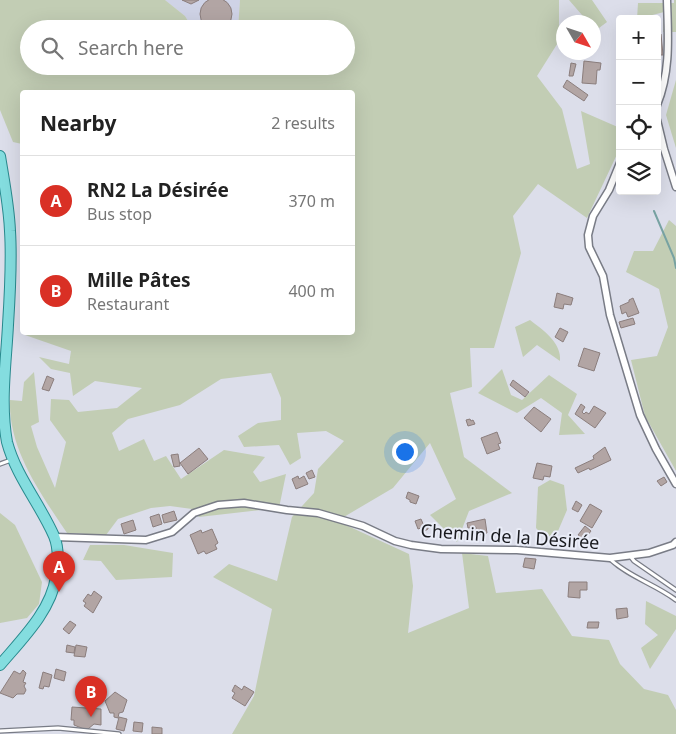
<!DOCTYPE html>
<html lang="en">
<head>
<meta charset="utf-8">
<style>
	:root { --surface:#fff; --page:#f2f2f2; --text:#222; --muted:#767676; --line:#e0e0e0; --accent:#d93025 }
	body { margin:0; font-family:"Noto Sans",sans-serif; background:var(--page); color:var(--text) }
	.controls { position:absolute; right:15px; top:15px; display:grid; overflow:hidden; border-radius:5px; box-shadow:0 5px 20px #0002 }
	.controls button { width:45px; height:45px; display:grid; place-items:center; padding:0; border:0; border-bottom:1px solid var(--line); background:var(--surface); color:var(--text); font:25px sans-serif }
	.compass { position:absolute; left:556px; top:15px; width:45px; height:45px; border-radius:50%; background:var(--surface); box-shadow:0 5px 20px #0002; rotate:129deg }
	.you { position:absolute; left:404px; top:451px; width:18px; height:18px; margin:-12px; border:4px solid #fff; border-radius:50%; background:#1a73e8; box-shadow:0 0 0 8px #1a73e833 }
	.badge { display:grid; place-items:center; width:32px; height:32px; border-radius:50%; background:var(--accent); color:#fff; font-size:16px; font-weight:700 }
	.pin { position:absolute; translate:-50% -41px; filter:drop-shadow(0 1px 2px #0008) }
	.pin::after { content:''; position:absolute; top:26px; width:18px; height:15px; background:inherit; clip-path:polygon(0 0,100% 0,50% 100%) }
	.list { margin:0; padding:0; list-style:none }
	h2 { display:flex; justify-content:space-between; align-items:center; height:65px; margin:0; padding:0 20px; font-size:21px }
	h2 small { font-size:16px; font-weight:400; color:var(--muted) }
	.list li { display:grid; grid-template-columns:32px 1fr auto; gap:15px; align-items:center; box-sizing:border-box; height:90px; padding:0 20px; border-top:1px solid var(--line) }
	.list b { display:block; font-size:19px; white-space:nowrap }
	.list p { margin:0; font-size:16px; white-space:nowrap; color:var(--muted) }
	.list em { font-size:16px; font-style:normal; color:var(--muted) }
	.icon { flex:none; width:28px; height:28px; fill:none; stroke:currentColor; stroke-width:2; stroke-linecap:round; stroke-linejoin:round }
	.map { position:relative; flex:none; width:676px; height:734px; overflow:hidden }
	.search { position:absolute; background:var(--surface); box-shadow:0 5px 20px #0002; left:20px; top:20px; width:335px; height:55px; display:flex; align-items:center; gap:12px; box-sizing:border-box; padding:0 18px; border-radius:28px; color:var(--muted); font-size:19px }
	.panel { position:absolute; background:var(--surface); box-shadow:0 5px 20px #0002; left:20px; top:90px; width:335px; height:245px; border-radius:5px }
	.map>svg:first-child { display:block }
	.built { fill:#cfd3e6 }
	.green { fill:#c2cdb4 }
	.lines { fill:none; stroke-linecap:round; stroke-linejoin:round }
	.stream { stroke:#77a2a2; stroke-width:2 }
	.building { fill:#b2a5a4; stroke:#8b7e7d }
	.service-casing { stroke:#797c86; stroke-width:5.5 }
	.minor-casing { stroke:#797c86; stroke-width:9 }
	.primary-casing { stroke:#298a8e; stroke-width:12 }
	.service { stroke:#fff; stroke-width:3 }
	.minor { stroke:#fff; stroke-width:6 }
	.primary { stroke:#84dddf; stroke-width:10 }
	.labels { text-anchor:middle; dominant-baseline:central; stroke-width:4; stroke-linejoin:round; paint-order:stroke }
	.street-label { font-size:18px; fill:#191a1e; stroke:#e9ecf7 }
</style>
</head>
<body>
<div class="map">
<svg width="676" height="734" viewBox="0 0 676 734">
	<rect width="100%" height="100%" fill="#dcdeea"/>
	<path class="built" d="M 165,0 L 240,0 L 238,29 L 193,29 L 185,16 Z"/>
	<g class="green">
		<path d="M 0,0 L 165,0 L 185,16 L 193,29 L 29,29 L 29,66 L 346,66 L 346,29 L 238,29 L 240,0 L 559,0 L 559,41 L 537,76 L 562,109 L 577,169 L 590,164 L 581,111 L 620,128 L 620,148 L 587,218 L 538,184 L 513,216 L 521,253 L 494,348 L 470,348 L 472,387 L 450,393 L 464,457 L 512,493 L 469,511 L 457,542 L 430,515 L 456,499 L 430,443 L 393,488 L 337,521 L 409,554 L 413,586 L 408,633 L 469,608 L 462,553 L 488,556 L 496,593 L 542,589 L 572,636 L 609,640 L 620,664 L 644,689 L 668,695 L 676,710 L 676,734 L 232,734 L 254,696 L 272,609 L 213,577 L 229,564 L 277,581 L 292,517 L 314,493 L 318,469 L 344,441 L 326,431 L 297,433 L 301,458 L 290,465 L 279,445 L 244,447 L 238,436 L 258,423 L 281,420 L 281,398 L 271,373 L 221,379 L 180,405 L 128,419 L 112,433 L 119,451 L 144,439 L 154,461 L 166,456 L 181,479 L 224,450 L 265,457 L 253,472 L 260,482 L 286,474 L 279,508 L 199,517 L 192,509 L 170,506 L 151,508 L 118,519 L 106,535 L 67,533 C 41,494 8,449 10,400 L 22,401 L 24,382 L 34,372 L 39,422 L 31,426 L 37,447 L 55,488 L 66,442 L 50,420 L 51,399 L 69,400 L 78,412 L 117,408 L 142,388 L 95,381 L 73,396 L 70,373 L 51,369 L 39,357 L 69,364 L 71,351 L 25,335 L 25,333 L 352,332 L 352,92 L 22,92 L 22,144 L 13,142 L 0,110 Z"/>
		<path d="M 569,0 L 592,0 L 607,22 L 595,31 L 594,22 L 588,22 Z"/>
		<path d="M 674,0 L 676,0 L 676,32 L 663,32 L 664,12 L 637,19 L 638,3 L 674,3 Z"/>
		<path d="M 676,80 L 676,148 L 666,115 Z"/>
		<path d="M 669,220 L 676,226 L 676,471 L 645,416 L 631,360 L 657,356 L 668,327 L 659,289 L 626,272 L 634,251 L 653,251 Z"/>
		<path d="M 530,320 C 543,330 562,343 560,361 L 537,345 L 523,357 L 515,327 Z"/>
		<path d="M 502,369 L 511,395 L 522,400 L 549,375 L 577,394 L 568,415 L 585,434 L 559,435 L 562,413 L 541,398 L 517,413 L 478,393 Z"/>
		<path d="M 550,480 L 564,485 L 567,510 L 552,545 L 536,528 L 538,487 Z"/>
		<path d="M 0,513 L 15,525 L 42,582 L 39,604 L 27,618 L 0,623 Z"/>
		<path d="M 90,545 L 124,545 L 173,553 L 172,577 L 116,580 L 101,561 L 83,560 Z"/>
		<path d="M 646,601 L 676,616 L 676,629 L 650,669 L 641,648 L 658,635 L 645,624 Z"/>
	</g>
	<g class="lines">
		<path class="stream" d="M 654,211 L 674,258 L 676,268"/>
	</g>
	<g class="building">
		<circle cx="216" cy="14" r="16"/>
		<path d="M 182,0 L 199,0 L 191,4 Z"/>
		<path d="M 657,34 L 661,34 L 663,55 L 658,55 Z"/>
		<path d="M 584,61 L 601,63 L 600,70 L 597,70 L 596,84 L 582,83 Z"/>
		<path d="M 571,63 L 576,64 L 573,76 L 569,76 Z"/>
		<path d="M 567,80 L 588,95 L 584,101 L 563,87 Z"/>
		<path d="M 557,293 L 573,298 L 571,305 L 564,304 L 563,309 L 554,307 Z"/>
		<path d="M 633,298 L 639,313 L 628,317 L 626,312 L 622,314 L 620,306 L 629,302 L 629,300 Z"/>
		<path d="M 633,318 L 635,324 L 621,328 L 619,322 Z"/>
		<path d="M 560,328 L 568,332 L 563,342 L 555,337 Z"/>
		<path d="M 584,348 L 600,353 L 594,371 L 578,366 Z"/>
		<path d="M 47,376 L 54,379 L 49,391 L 42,389 Z"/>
		<path d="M 513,380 L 529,392 L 525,397 L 510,385 Z"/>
		<path d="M 581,404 L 585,407 L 582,412 L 584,414 L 586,412 L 589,414 L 594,406 L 606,413 L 595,428 L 575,414 Z"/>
		<path d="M 534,407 L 551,419 L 541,432 L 524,418 Z"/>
		<path d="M 470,419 L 471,421 L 473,420 L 475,424 L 468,426 L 466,420 Z"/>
		<path d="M 497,432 L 501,443 L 498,444 L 500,449 L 487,454 L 481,438 Z"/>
		<path d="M 605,447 L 611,460 L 590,470 L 589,468 L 578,473 L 575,468 L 594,459 L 593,456 Z"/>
		<path d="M 199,448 L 208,459 L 188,474 L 180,463 Z"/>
		<path d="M 178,454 L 180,466 L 174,467 L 171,455 Z"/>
		<path d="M 537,463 L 552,466 L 550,477 L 544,476 L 543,480 L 533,478 Z"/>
		<path d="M 312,470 L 315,477 L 309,479 L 306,473 Z"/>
		<path d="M 298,476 L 299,479 L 304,476 L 308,484 L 296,489 L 292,479 Z"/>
		<path d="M 664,477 L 667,482 L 661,486 L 657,481 Z"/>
		<path d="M 408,492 L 419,496 L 416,504 L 410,502 L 410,500 L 406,498 Z"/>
		<path d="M 576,501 L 582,505 L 578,512 L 572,509 Z"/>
		<path d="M 590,504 L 602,511 L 592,528 L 580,521 Z"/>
		<path d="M 174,511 L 177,520 L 164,523 L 162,515 Z"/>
		<path d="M 159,514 L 162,524 L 153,527 L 150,517 Z"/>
		<path d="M 421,519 L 424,526 L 427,525 L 428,527 L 428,529 L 423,532 L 421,528 L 418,529 L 415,521 Z"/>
		<path d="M 485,519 L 487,533 L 471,537 L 469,531 L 476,529 L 476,527 L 468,528 L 467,523 Z"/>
		<path d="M 133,520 L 136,530 L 124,534 L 121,524 Z"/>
		<path d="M 585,526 L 591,531 L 584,540 L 578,535 Z"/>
		<path d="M 212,529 L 218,543 L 215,545 L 217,549 L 206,554 L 204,551 L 198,554 L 190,535 L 201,530 L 202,533 Z"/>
		<path d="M 525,558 L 536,559 L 534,569 L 523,567 Z"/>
		<path d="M 569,582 L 587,582 L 587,590 L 580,590 L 580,598 L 568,597 Z"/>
		<path d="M 94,591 L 102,597 L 93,613 L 84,606 L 86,603 L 83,601 L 88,594 L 91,596 Z"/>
		<path d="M 627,608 L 628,617 L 617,619 L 616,609 Z"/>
		<path d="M 70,621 L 76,625 L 69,634 L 63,629 Z"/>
		<path d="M 588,622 L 599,622 L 598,628 L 587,628 Z"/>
		<path d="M 67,645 L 75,647 L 74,653 L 66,652 Z"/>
		<path d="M 76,645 L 87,647 L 85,657 L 74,656 Z"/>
		<path d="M 56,669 L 66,672 L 64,681 L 54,678 Z"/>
		<path d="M 23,670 L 26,673 L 23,682 L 26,683 L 24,686 L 26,690 L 24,694 L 17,694 L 13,698 L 0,693 L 14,671 L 20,674 Z"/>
		<path d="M 43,672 L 52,675 L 49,687 L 44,686 L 43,689 L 39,688 Z"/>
		<path d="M 235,685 L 242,690 L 244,686 L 254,692 L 245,706 L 232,698 L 235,693 L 232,691 Z"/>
		<path d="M 115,692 L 127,700 L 123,712 L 119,713 L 118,718 L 114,717 L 114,713 L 110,713 L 105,701 Z"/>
		<path d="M 72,707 L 101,709 L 101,725 L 94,724 L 88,729 L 84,729 L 74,725 L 74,720 L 71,720 Z"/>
		<path d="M 119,717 L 127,719 L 124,731 L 116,729 Z"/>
		<path d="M 134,722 L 143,723 L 142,732 L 133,731 Z"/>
		<path d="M 152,727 L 162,728 L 162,734 L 152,734 Z"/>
	</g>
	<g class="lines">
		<defs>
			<g id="service">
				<path d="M 0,464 L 11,460"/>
				<path d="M 631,557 L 634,561 L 676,590"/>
				<path d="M 610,559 C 629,577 655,584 676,600"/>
				<path d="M 0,731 L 58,728 L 119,734"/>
			</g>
			<g id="minor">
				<path d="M 657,105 C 671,71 668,36 667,0"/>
				<path d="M 657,120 L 664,149 L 676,187"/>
				<path d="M 620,163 L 609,190 L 593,216 L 588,235 L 589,247 L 603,276 L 610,315 L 640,415 L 656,449 L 676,484"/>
				<path d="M 55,537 L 146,540 L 172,532 L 194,513 L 218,505 L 244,503 L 287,510 L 318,513 L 363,526 L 395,541 L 411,545 L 441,549 L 517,550 L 610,558 L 649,553 L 673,545 L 676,542"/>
			</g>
			<path id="primary" d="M 0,156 C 4,181 9,206 10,231 C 12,262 10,294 8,325 C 6,364 0,403 7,442 C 16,476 40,504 54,536 C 59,548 58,565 56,577 C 51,611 21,640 0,665"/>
		</defs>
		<use href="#service" class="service-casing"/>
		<use href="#minor" class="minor-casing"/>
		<use href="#primary" class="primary-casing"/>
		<use href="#service" class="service"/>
		<use href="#minor" class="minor"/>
		<use href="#primary" class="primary"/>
	</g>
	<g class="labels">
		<g class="street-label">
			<text transform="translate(510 536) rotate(4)">Chemin de la Désirée</text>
		</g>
	</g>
</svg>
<div class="controls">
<button>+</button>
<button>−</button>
<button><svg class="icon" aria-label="locate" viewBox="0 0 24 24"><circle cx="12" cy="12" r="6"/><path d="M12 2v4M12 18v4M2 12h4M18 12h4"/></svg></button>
<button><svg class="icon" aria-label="layers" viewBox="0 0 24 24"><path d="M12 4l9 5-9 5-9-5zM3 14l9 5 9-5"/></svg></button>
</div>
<svg class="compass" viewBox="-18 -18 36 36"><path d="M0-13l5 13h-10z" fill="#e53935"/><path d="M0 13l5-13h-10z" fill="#767676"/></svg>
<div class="you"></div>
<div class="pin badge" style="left:59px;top:592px">A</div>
<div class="pin badge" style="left:91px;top:717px">B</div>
<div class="search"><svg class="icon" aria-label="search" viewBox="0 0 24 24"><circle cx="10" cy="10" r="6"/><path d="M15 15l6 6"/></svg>Search here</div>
<section class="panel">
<h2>Nearby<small>2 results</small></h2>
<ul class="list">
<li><span class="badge">A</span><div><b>RN2 La Désirée</b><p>Bus stop</p></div><em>370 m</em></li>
<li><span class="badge">B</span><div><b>Mille Pâtes</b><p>Restaurant</p></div><em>400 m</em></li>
</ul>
</section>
</div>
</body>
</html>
